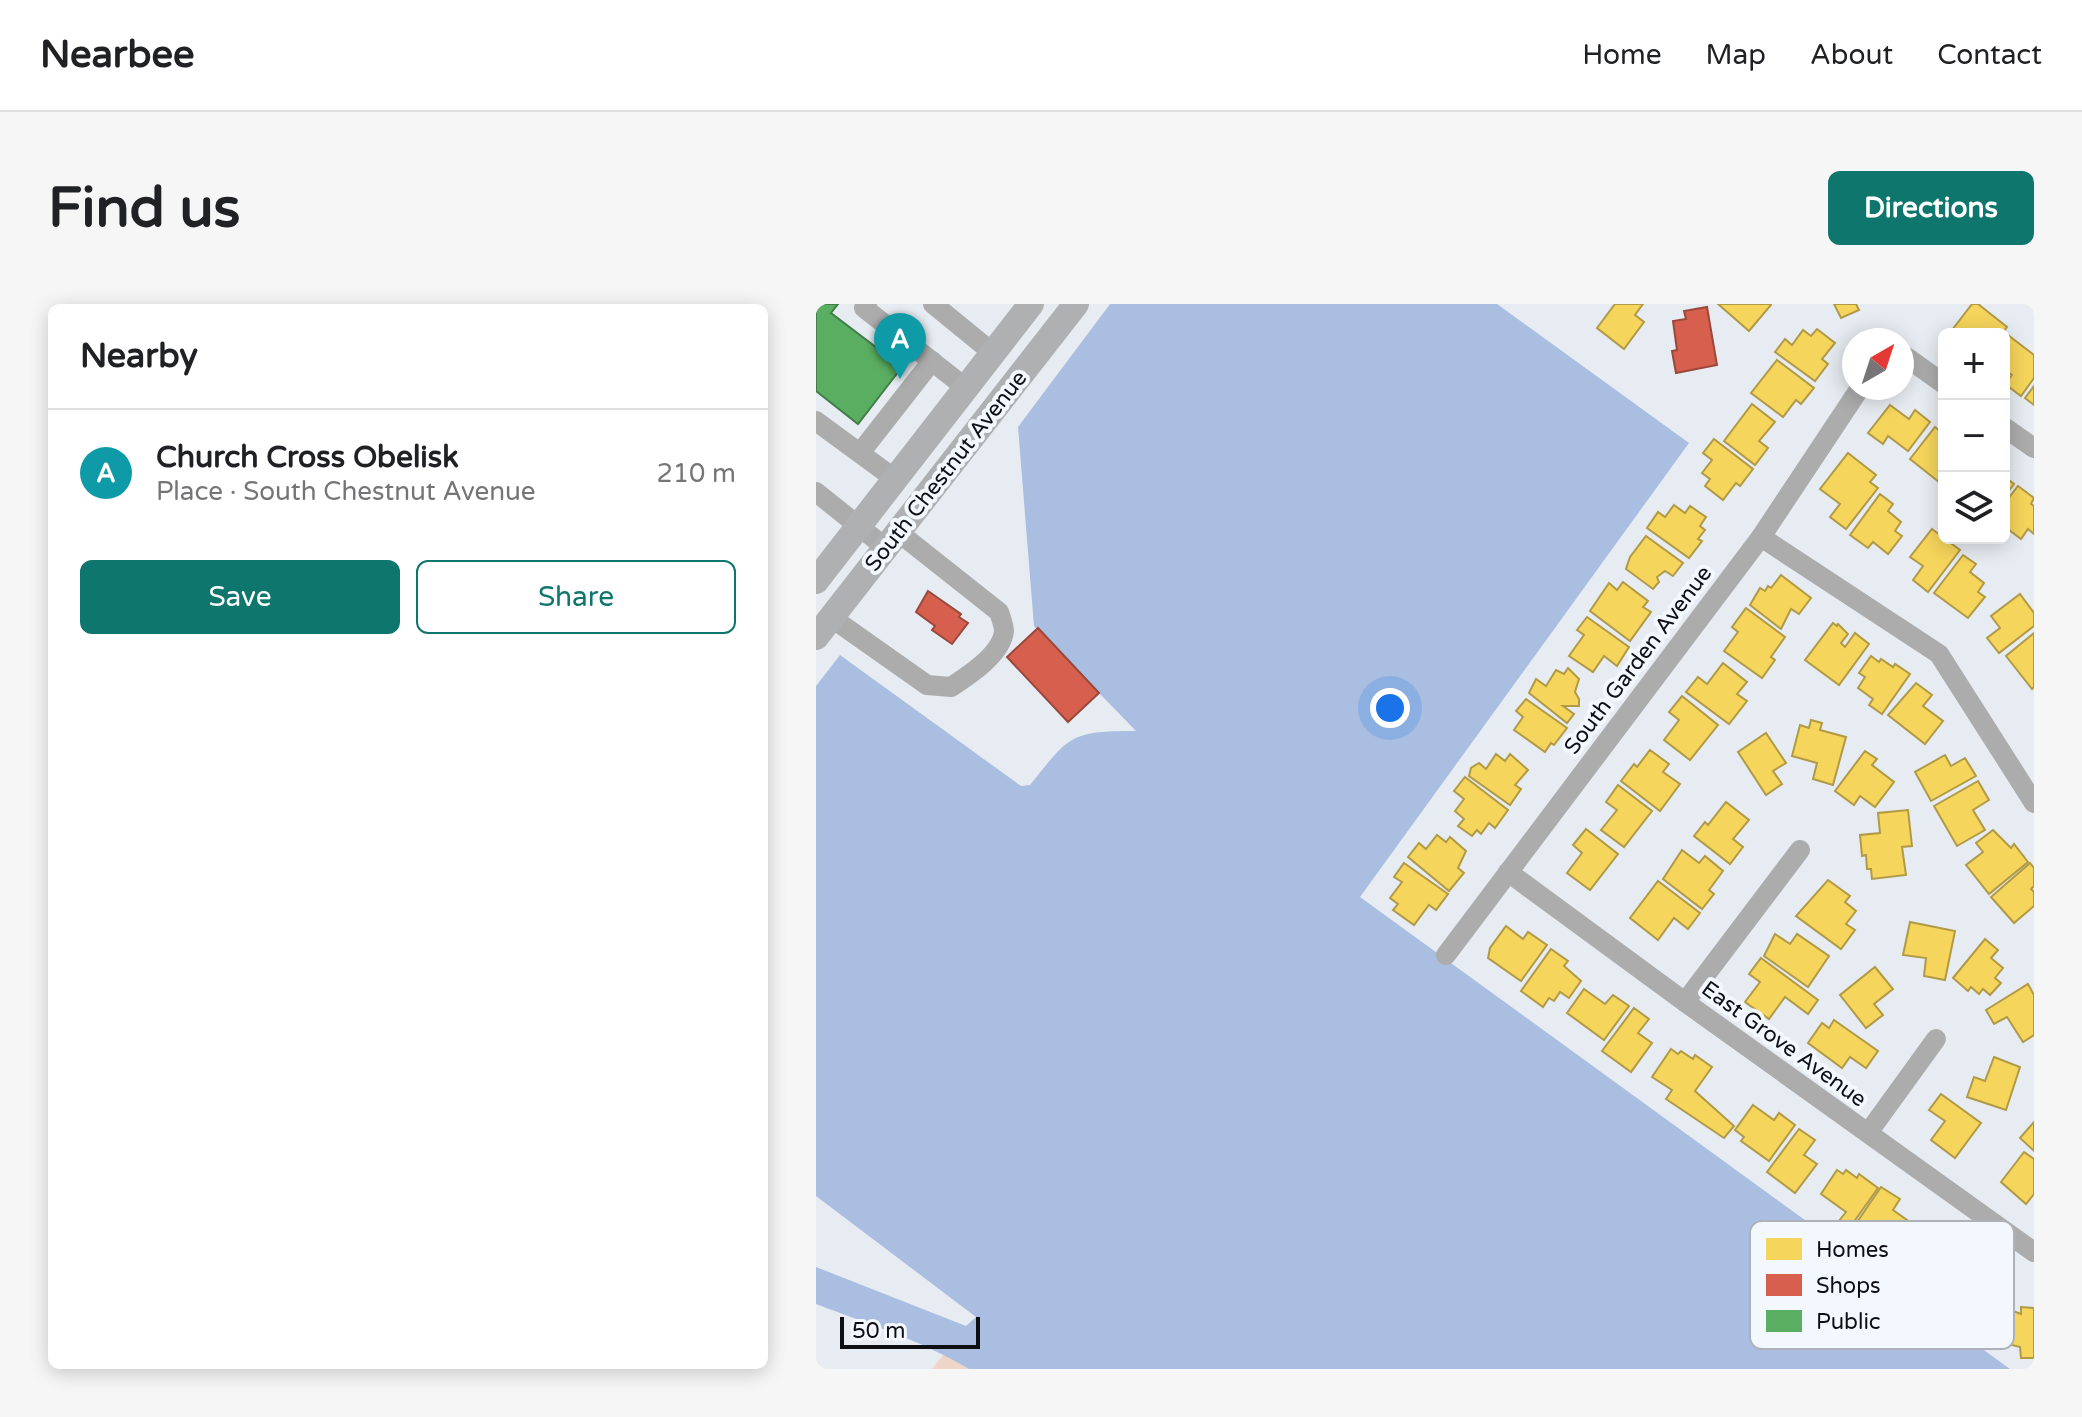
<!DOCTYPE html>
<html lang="en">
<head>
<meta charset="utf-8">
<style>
	:root { --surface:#fff; --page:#f6f6f6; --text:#202124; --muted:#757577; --line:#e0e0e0; --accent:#0f766e }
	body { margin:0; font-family:"Varela Round",sans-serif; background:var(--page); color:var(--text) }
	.controls { position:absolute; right:24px; top:24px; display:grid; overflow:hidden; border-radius:12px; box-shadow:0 4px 20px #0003 }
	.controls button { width:72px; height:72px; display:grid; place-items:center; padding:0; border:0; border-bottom:2px solid var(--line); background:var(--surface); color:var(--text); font:40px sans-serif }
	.compass { position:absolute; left:1026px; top:24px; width:72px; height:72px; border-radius:50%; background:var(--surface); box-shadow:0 4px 20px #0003; rotate:39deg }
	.scale { position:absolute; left:24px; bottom:20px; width:140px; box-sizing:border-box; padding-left:8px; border:4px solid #0d0f13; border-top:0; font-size:22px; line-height:28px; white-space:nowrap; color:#0d0f13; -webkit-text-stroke:6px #f3f8ff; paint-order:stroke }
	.you { position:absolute; left:574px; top:404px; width:28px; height:28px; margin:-20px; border:6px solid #fff; border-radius:50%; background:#1a73e8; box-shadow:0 0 0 12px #1a73e833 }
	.badge { display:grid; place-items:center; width:52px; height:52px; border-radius:50%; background:var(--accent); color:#fff; font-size:26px; font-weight:700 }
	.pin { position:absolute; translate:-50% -66px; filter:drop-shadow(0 2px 4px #0008) }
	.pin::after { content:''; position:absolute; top:42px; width:28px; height:24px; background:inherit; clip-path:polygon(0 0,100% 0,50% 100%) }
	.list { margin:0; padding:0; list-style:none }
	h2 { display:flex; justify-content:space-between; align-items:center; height:104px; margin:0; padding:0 32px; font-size:34px }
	h2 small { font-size:26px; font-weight:400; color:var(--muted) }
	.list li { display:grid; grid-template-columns:52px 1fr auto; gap:24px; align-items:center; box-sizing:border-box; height:128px; padding:0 32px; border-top:2px solid var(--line) }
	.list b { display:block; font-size:30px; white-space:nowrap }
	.list p { margin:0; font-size:26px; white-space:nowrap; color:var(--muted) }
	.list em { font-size:26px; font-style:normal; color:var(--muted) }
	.actions { display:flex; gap:16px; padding:24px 32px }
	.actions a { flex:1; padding:18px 0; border:2px solid var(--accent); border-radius:12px; text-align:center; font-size:28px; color:var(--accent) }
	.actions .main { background:var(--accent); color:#fff }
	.icon { flex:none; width:44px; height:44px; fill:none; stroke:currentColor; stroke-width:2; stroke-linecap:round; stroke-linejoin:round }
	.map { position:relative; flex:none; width:1218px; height:1065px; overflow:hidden; border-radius:12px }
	header { display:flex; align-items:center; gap:48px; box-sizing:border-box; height:112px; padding:0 40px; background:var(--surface); border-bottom:2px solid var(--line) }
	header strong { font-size:38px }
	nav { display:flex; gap:44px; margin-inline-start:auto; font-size:28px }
	.intro { display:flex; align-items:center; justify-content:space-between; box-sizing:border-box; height:192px; padding:0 48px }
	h1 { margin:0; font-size:56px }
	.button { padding:20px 36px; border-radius:12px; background:var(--accent); color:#fff; font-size:28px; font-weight:700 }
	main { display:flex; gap:48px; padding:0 48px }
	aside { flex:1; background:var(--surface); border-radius:12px; box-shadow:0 4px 20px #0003 }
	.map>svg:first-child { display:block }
	.green { fill:#efd4c8 }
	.water { fill:#a9bee0 }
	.homes { fill:#f6d55c; stroke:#b09a46; stroke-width:2 }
	.shops { fill:#d6604d; stroke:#9a483c; stroke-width:2 }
	.public { fill:#5aae61; stroke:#437e4a; stroke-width:2 }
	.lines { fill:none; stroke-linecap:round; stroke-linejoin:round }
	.minor { stroke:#acacad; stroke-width:20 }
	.major { stroke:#aeb0b1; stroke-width:26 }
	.labels { text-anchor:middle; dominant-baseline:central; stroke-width:8; stroke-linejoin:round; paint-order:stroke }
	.street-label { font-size:22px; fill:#0d0f13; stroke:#f3f8ff }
	.key { fill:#f3f8ff; stroke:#aeb2b8; stroke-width:2 }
	.key-label { font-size:22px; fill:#0d0f13 }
</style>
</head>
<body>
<header>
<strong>Nearbee</strong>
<nav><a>Home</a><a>Map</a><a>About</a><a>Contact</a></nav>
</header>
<div class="intro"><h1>Find us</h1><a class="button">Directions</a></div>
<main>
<aside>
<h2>Nearby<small></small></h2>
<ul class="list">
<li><span class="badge" style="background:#0f9aa8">A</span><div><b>Church Cross Obelisk</b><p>Place · South Chestnut Avenue</p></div><em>210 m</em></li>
</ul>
<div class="actions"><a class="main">Save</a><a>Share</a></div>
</aside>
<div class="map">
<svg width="1218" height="1065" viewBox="0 0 1218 1065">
	<rect width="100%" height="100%" fill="#e7ecf2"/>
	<path class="green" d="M 128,1050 L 153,1065 L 116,1065 Z"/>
	<path class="water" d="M 294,0 L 681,0 L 873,139 L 544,593 L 1194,1065 L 153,1065 C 105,1036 52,1020 0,1000 L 0,963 L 150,1022 L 160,1013 L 0,892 L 0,382 L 24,351 L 205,482 L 214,481 C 254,431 255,427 320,427 L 218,322 L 202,123 Z"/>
	<g class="homes">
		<path d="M 799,0 L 827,0 L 819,11 L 828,18 L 808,45 L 781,24 Z"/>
		<path d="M 902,0 L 955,0 L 955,1 L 933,27 Z"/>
		<path d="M 1018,0 L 1040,0 L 1043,6 L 1025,14 Z"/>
		<path d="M 1156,0 L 1162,0 L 1191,23 L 1186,30 L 1133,30 Z"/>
		<path d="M 1001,25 L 1019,39 L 1006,55 L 1012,60 L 999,77 L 959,48 L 969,35 L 976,41 L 987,26 L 995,32 Z"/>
		<path d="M 1192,31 L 1218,51 L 1218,74 L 1205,92 L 1189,80 L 1196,71 L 1188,65 L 1188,37 Z"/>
		<path d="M 961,56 L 998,84 L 985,100 L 980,96 L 967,113 L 935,89 Z"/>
		<path d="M 1218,82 L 1218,101 L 1209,94 Z"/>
		<path d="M 936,100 L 959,118 L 943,137 L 952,144 L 939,161 L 908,137 Z"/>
		<path d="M 1074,101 L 1093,115 L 1099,106 L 1114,118 L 1092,147 L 1072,132 L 1067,140 L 1052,129 Z"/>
		<path d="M 1119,123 L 1128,130 L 1128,182 L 1094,155 Z"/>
		<path d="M 898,135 L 937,165 L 924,182 L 920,179 L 907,196 L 889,182 L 894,175 L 886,169 L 896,156 L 887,149 Z"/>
		<path d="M 1032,149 L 1060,171 L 1054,178 L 1062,184 L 1030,225 L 1014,213 L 1024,200 L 1004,185 Z"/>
		<path d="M 1188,172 L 1198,180 L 1188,193 Z"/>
		<path d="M 1202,182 L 1218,194 L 1215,200 L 1218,202 L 1218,230 L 1212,225 L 1205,235 L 1188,222 L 1188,200 Z"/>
		<path d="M 1064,190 L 1077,200 L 1072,207 L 1085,218 L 1079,227 L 1086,232 L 1072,250 L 1057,238 L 1052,244 L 1034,231 Z"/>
		<path d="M 858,201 L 869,209 L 874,202 L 890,213 L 884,222 L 889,226 L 882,235 L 886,237 L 873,254 L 831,224 L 842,208 L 849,213 Z"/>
		<path d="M 1116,225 L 1144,246 L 1112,288 L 1097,276 L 1107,262 L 1094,253 Z"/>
		<path d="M 830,232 L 867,259 L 857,272 L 849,267 L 841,273 L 843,278 L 837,285 L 810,265 L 814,253 Z"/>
		<path d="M 1147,251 L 1160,260 L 1154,268 L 1168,279 L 1162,288 L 1169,293 L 1152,314 L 1118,289 Z"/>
		<path d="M 965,271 L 995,294 L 983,310 L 975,305 L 965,325 L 934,301 L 944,284 L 949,287 L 952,282 L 955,284 Z"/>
		<path d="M 807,278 L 832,297 L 827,303 L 835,308 L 814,337 L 774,307 L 793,279 L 801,286 Z"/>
		<path d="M 1204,290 L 1218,309 L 1218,322 L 1183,349 L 1171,334 L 1184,324 L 1175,312 Z"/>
		<path d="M 930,304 L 969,333 L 955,353 L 959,356 L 946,374 L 908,347 L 922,328 L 916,323 Z"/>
		<path d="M 771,313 L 813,343 L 801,362 L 788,352 L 777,368 L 753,352 L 768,331 L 761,326 Z"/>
		<path d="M 1017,319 L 1021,322 L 1022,320 L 1032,330 L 1025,339 L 1029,343 L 1039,329 L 1053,340 L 1023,381 L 989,356 Z"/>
		<path d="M 1218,329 L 1218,383 L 1216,385 L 1190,352 Z"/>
		<path d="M 1055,352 L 1063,358 L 1065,355 L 1077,363 L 1079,360 L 1094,370 L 1066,410 L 1053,401 L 1057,395 L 1042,384 L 1049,373 L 1043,369 Z"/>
		<path d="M 907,359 L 931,378 L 921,390 L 931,397 L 913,420 L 870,388 L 882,373 L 891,380 Z"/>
		<path d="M 752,364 L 763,375 L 759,388 L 763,395 L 763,402 L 747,402 L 758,410 L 751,419 L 713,389 L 720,375 L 730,382 L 740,366 L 748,370 Z"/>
		<path d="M 1100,379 L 1116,391 L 1107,402 L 1127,417 L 1109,440 L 1072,411 Z"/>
		<path d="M 866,392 L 902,421 L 874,456 L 848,436 L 863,416 L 853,408 Z"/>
		<path d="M 710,395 L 751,424 L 738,441 L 735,439 L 729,448 L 698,426 L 707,413 L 700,407 Z"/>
		<path d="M 995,416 L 1006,419 L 1004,426 L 1030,433 L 1017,481 L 997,475 L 1001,459 L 976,452 L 984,421 L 993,424 Z"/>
		<path d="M 950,429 L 970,459 L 957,467 L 966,480 L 950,491 L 922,448 Z"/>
		<path d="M 834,446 L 853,460 L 847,468 L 864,480 L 844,507 L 805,477 L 818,460 L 821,463 Z"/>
		<path d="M 1049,447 L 1061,455 L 1056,461 L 1078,478 L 1059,503 L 1044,492 L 1038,501 L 1019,487 Z"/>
		<path d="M 680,450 L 689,457 L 694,450 L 712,466 L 699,481 L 705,485 L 694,501 L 653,472 L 655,464 L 663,459 L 670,465 Z"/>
		<path d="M 1129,451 L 1135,462 L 1149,454 L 1160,472 L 1115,497 L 1099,468 Z"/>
		<path d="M 649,473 L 692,506 L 679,524 L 673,519 L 665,530 L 661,526 L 656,532 L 642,522 L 648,515 L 639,507 L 648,495 L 638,487 Z"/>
		<path d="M 1162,477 L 1173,496 L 1157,506 L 1169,526 L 1141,542 L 1118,502 Z"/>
		<path d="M 802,481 L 836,507 L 808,543 L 785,526 L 801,506 L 790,498 Z"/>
		<path d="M 910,498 L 933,516 L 917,535 L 927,543 L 914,560 L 878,532 L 889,518 L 892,521 Z"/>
		<path d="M 1092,506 L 1096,542 L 1086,543 L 1090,571 L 1056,575 L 1055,565 L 1051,565 L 1050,551 L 1046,552 L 1044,531 L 1064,529 L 1062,509 Z"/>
		<path d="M 770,525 L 802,550 L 774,586 L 751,569 L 766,549 L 757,541 Z"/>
		<path d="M 1177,526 L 1195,544 L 1198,540 L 1212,558 L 1173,590 L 1150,561 L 1167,548 L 1160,539 Z"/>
		<path d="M 621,531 L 630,538 L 634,533 L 650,547 L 642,564 L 648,569 L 633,587 L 592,553 L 603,539 L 610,545 Z"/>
		<path d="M 866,546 L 883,559 L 889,552 L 907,567 L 893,586 L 898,590 L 886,605 L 847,575 Z"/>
		<path d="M 588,559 L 632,590 L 620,606 L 613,601 L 598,621 L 577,606 L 582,600 L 574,594 L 586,578 L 578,573 Z"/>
		<path d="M 1214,559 L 1218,564 L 1218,582 L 1215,585 L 1218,588 L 1218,602 L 1198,619 L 1175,593 Z"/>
		<path d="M 1012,576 L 1034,592 L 1029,598 L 1040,607 L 1030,620 L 1039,626 L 1025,645 L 980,612 Z"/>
		<path d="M 842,577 L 884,609 L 872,625 L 858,614 L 842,636 L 814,614 Z"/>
		<path d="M 1094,618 L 1139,627 L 1129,676 L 1108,672 L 1110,654 L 1087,651 Z"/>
		<path d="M 690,622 L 707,635 L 712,628 L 731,641 L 705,677 L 672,654 L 674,644 Z"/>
		<path d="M 959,630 L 974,640 L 981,630 L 1013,652 L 992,683 L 948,652 Z"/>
		<path d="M 1169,635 L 1182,646 L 1175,654 L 1187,664 L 1179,674 L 1185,679 L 1174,691 L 1167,685 L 1163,690 L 1155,683 L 1152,687 L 1137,674 Z"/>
		<path d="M 735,645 L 752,657 L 748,662 L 765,677 L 753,694 L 744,688 L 738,697 L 733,694 L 727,703 L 705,687 Z"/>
		<path d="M 945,654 L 1002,696 L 992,710 L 969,693 L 953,715 L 929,698 L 944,678 L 933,670 Z"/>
		<path d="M 1059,663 L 1077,685 L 1058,700 L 1067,711 L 1050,724 L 1024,691 Z"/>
		<path d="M 1212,680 L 1218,691 L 1218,731 L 1207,738 L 1191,713 L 1178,720 L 1170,706 Z"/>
		<path d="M 768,685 L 789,700 L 797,691 L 813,702 L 788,736 L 751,709 Z"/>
		<path d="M 818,704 L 833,715 L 822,729 L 836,739 L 815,768 L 786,747 Z"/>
		<path d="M 1018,716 L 1062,747 L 1050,764 L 1034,753 L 1026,764 L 992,739 L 1006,719 L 1013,724 Z"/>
		<path d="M 855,745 L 862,750 L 865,747 L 877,755 L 879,751 L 896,763 L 879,787 L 918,822 L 908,834 L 850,795 L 856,786 L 836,773 Z"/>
		<path d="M 1178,753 L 1204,763 L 1190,806 L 1151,793 L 1158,773 L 1169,777 Z"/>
		<path d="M 1125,790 L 1165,819 L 1139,854 L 1115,836 L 1129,817 L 1113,806 Z"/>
		<path d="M 937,801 L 958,816 L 963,809 L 979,821 L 953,857 L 925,837 L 928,833 L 919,826 Z"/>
		<path d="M 1218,818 L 1218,847 L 1204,834 Z"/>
		<path d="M 983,825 L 999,836 L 988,851 L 1001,860 L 979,889 L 951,868 Z"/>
		<path d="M 1208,848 L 1218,855 L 1218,890 L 1210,900 L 1185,878 Z"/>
		<path d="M 1021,866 L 1027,870 L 1030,866 L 1041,874 L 1043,870 L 1062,884 L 1032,926 L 1022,918 L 1030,908 L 1005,890 Z"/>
		<path d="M 1065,883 L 1084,895 L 1077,906 L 1098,921 L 1069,962 L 1060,956 L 1067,945 L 1037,924 Z"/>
		<path d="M 1205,1003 L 1218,1004 L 1218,1054 L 1205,1054 L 1204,1043 L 1188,1039 L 1186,1029 L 1180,1028 L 1180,1009 L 1192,1010 L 1192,1005 L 1205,1010 Z"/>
	</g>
	<g class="shops">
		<path d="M 891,3 L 901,61 L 860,69 L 856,47 L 861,46 L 857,17 L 870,15 L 868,7 Z"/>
		<path d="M 112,287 L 145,310 L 143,313 L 152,319 L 136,340 L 116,326 L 119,322 L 100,308 Z"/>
		<path d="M 222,324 L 283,389 L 252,418 L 191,353 Z"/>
	</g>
	<path class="public" d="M 0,0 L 22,0 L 15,9 L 86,63 L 42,120 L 0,87 Z"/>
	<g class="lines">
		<g class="minor">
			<path d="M 51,0 L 48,4 L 150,84"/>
			<path d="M 117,0 L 177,49"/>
			<path d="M 1086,50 L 1128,80"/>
			<path d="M 0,117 L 79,175"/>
			<path d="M 1188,123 L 1218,144"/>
			<path d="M 44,149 L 116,57"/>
			<path d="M 0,188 L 70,244"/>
			<path d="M 945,233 L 1123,350 L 1218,499"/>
			<path d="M 16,314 L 111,381 L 135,383 C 152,372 186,350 188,327 C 188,322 185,314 183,308 L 82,228"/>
			<path d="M 692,568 L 869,698 L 1218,948"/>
			<path d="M 630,651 L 945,233 L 1044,84"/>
			<path d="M 869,698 L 984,546"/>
			<path d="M 1052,829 L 1120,735"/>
		</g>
		<g class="major">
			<path d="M 0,277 L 215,0"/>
			<path d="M 0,333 L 260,0"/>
		</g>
	</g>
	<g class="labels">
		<g class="street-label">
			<text transform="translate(130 167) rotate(-52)">South Chestnut Avenue</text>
			<text transform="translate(822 356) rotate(-53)">South Garden Avenue</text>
			<text transform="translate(968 740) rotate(36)">East Grove Avenue</text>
		</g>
	</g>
	<rect x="934" y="917" width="264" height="128" rx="12" class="key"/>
	<rect x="950" y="934" width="36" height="22" fill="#f6d55c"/>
	<rect x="950" y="970" width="36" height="22" fill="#d6604d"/>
	<rect x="950" y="1006" width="36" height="22" fill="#5aae61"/>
	<g class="key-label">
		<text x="1000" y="953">Homes</text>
		<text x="1000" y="989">Shops</text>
		<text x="1000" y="1025">Public</text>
	</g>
</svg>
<div class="controls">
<button>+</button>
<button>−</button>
<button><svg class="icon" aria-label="layers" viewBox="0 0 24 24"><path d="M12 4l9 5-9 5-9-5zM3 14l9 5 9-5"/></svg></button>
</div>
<svg class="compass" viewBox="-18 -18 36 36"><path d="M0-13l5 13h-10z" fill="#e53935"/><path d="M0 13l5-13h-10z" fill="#757577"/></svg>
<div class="scale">50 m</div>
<div class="you"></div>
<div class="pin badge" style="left:84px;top:75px;background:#0f9aa8">A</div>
</div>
</main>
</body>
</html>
